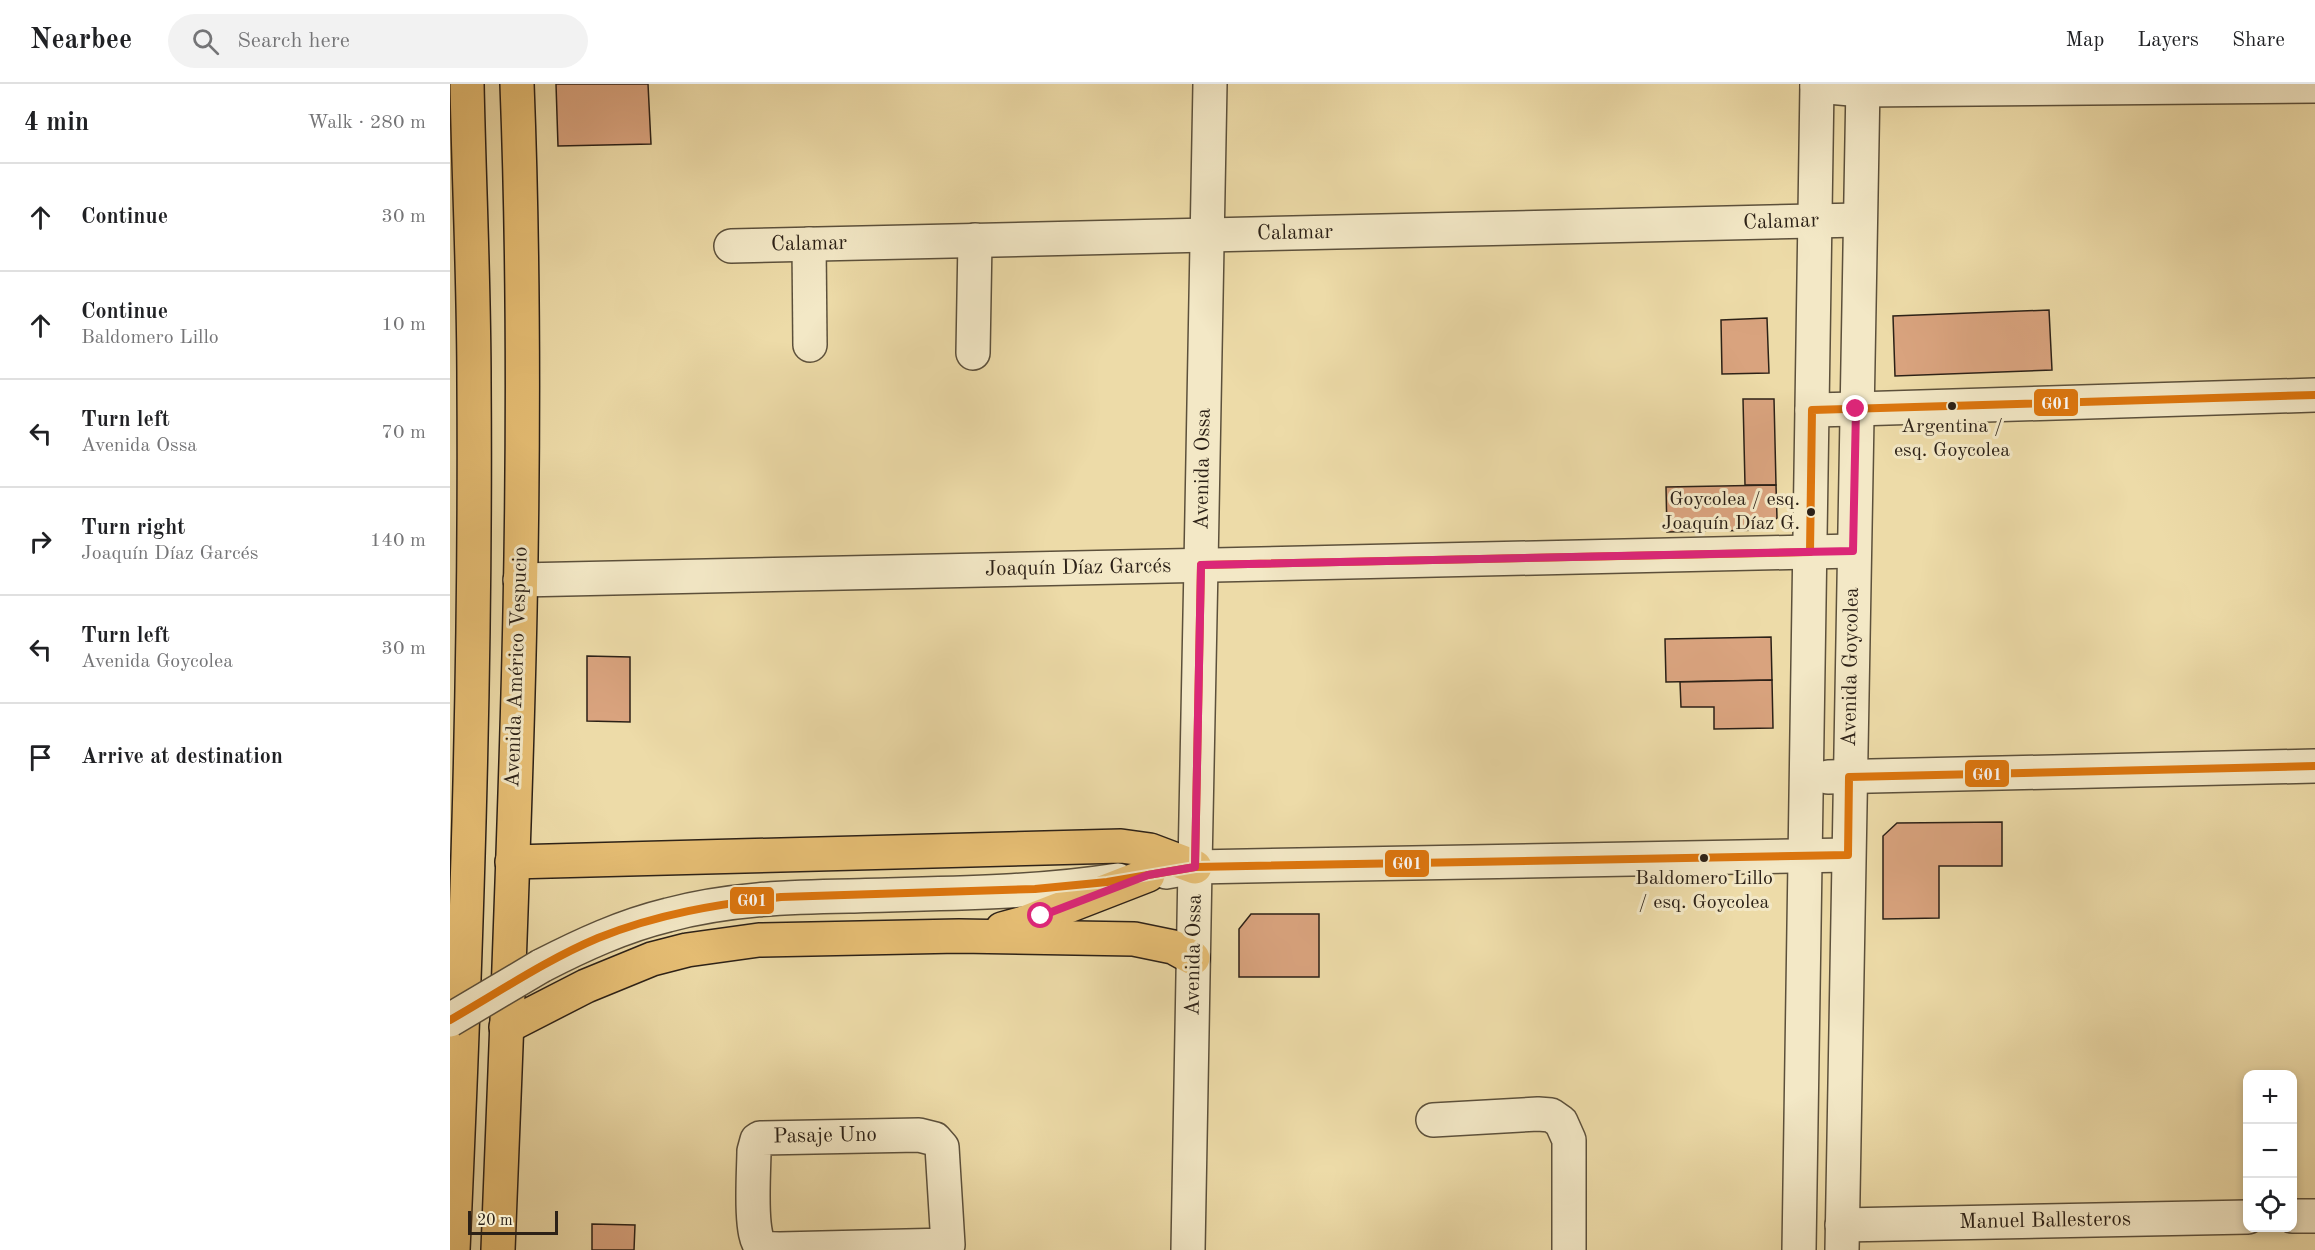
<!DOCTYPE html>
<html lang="en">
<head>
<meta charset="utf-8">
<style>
	:root { --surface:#fff; --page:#f2f2f2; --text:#202124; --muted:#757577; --line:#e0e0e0 }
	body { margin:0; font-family:"Old Standard TT",serif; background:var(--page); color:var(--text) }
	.controls { position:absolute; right:18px; bottom:18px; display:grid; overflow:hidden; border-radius:12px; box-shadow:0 3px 9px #0003 }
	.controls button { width:54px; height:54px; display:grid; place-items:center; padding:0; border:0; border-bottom:2px solid var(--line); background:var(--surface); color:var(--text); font:30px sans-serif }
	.scale { position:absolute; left:18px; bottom:15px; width:90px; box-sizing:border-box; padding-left:6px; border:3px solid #2c2117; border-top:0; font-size:16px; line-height:21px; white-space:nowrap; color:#2c2117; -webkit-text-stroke:4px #f3e8c6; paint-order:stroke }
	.stop { position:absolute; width:18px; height:18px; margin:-14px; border:4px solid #db2777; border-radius:50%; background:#fff }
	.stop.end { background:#db2777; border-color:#fff; box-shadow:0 2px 6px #0008 }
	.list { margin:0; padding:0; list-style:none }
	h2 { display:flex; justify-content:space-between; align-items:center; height:78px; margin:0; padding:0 24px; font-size:26px }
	h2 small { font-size:20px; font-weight:400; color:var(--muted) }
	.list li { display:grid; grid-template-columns:39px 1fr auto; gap:18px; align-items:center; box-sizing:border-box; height:108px; padding:0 24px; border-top:2px solid var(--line) }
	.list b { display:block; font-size:22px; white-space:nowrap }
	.list p { margin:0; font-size:20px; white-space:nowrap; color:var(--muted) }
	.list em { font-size:20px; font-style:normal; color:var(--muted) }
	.icon { flex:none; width:33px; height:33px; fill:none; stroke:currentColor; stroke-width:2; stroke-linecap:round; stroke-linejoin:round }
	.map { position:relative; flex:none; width:1865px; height:1166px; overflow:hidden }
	header { display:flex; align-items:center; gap:36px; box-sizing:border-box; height:84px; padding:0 30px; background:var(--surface); border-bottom:2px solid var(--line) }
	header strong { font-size:28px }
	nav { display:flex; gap:33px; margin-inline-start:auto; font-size:21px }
	.search { width:420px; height:54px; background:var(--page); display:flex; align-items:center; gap:15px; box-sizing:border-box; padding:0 21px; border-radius:33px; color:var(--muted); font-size:22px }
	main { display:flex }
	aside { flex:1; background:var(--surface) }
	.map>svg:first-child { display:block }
	.building { fill:#d9a37e; stroke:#2c2117; stroke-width:1.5 }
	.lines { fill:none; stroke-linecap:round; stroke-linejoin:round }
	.minor-casing { stroke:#5c503b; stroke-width:36 }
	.tertiary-casing { stroke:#5c503b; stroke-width:36 }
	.primary-casing { stroke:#2c2117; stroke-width:36 }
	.motorway-casing { stroke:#2c2117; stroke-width:36 }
	.minor { stroke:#f3e8c6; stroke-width:33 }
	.tertiary { stroke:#f3e8c6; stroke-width:33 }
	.primary { stroke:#e6be74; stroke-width:33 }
	.motorway { stroke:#e6be74; stroke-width:33 }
	.tertiary-bridge-casing { stroke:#5c503b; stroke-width:36; stroke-linecap:butt }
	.tertiary-bridge { stroke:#f3e8c6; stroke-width:33 }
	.bus-1-casing { stroke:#f3e8c6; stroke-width:12 }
	.bus-1 { stroke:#dd760e; stroke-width:8 }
	.route { stroke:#db2777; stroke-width:8 }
	.bus-dot { fill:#2c2117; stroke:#f3e8c6; stroke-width:2 }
	.labels { text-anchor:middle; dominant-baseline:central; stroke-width:6; stroke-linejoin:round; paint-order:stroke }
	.bus-label { font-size:20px; fill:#2c2117; stroke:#f3e8c6 }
	.street-label { font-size:21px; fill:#2c2117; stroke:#f3e8c6 }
	.line-badge { stroke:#f3e8c6; stroke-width:2 }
	.badge-label { font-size:16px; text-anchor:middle; font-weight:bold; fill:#fff }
</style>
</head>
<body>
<header>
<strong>Nearbee</strong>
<div class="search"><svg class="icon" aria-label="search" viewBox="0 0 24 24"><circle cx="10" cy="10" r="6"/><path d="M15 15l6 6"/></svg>Search here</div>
<nav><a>Map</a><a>Layers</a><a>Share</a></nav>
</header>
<main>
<aside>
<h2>4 min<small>Walk · 280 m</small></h2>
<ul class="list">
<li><svg class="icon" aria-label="ahead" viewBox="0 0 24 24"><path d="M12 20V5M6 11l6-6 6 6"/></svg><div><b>Continue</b></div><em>30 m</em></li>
<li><svg class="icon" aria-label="ahead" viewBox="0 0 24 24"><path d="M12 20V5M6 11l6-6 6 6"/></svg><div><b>Continue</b><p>Baldomero Lillo</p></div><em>10 m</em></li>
<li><svg class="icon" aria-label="left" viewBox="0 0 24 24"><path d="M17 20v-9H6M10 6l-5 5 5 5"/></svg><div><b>Turn left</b><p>Avenida Ossa</p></div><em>70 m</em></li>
<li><svg class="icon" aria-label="right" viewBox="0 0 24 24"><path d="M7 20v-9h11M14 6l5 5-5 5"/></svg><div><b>Turn right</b><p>Joaquín Díaz Garcés</p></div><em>140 m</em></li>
<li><svg class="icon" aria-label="left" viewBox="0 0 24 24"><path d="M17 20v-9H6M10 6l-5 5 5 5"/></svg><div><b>Turn left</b><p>Avenida Goycolea</p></div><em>30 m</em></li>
<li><svg class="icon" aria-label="arrive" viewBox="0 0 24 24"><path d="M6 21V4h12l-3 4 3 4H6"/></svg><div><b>Arrive at destination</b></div></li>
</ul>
</aside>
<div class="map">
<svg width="1865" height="1166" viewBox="0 0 1865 1166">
	<rect width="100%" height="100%" fill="#eddba8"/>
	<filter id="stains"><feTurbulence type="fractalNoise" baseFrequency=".00333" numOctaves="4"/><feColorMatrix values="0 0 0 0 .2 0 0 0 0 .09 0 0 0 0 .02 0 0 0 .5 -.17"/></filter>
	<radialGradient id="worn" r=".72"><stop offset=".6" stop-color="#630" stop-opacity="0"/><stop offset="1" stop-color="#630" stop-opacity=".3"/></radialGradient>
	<g class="building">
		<path d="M 106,0 L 198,0 L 201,60 L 108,62 Z"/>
		<path d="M 1599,226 L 1602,286 L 1445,292 L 1443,232 Z"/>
		<path d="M 1317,234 L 1319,289 L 1272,290 L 1271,236 Z"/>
		<path d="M 1293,315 L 1324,315 L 1326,401 L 1295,401 Z"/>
		<path d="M 1326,401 L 1327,434 L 1313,446 L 1217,448 L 1216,403 Z"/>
		<path d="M 1321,553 L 1322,596 L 1216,598 L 1215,555 Z"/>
		<path d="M 137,572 L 180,573 L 180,638 L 137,637 Z"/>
		<path d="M 1322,596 L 1323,644 L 1264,645 L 1264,623 L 1231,623 L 1230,598 Z"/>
		<path d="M 1552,738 L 1552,782 L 1489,782 L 1489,834 L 1433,835 L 1433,752 L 1447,739 Z"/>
		<path d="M 801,830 L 869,830 L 869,893 L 789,893 L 789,845 Z"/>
		<path d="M 142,1140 L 185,1141 L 184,1166 L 142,1166 Z"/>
	</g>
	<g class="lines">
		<defs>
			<g id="minor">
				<path d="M 1367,2 L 1412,6 L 1865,2"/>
				<path d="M 359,160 L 360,261"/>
				<path d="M 281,162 L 1409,136"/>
				<path d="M 523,269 L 525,156"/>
				<path d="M 1362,326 L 1406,325"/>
				<path d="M 751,481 L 760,0"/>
				<path d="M 983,1036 L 1088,1030 L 1101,1031 L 1111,1038 L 1119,1056 L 1119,1166"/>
				<path d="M 469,1051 L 485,1055 L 492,1063 L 498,1161 L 330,1165 C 324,1165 316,1165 311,1162 C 299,1152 304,1084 304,1067 L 307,1056 L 310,1054 Z"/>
				<path d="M 1842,1132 L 1865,1132"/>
				<path d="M 1392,1141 L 1798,1133"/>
				<path d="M 738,1166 L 745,783"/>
			</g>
			<g id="tertiary">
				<path d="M 1406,325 L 1865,311"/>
				<path d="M 70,496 L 1403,467"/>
				<path d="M 1378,693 L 1865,682"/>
				<path d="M 745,783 L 751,481"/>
				<path d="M 716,788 L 745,783 L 1398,771"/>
				<path d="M 91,882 C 132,861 173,842 218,831 C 277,815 338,813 399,812 C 489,809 579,810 668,796"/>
				<path d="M 1349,1166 L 1367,0"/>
				<path d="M 1392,1166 L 1413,0"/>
			</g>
			<g id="primary">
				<path d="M 62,778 L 671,762 L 700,766 L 745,783"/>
				<path d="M 552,845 L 577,838 L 698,791"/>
				<path d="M 56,943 L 136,902 L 202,875 L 237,866 L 309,856 L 509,852 L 684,855 L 723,863 L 743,874"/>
				<path d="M 48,1166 C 63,778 82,388 67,0"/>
			</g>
			<path id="motorway" d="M 3,1166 C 16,877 26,588 24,299 C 24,199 19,100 17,0"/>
		</defs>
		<use href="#minor" class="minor-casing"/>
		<use href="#tertiary" class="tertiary-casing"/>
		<use href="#primary" class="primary-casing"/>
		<use href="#motorway" class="motorway-casing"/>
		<use href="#minor" class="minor"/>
		<use href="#tertiary" class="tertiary"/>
		<use href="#primary" class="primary"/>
		<use href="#motorway" class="motorway"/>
		<defs>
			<path id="tertiary-bridge" d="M 0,936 L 91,882"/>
		</defs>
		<use href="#tertiary-bridge" class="tertiary-bridge-casing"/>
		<use href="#tertiary-bridge" class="tertiary-bridge"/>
		<defs>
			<g id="bus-1">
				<path d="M 745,783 L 751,481 L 1360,468 L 1362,326 L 1865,311"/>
				<path d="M 0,936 C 49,908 96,876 148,854 C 207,830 268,820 331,813 L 585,805 L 657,798 L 745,783 L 1398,771 L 1399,693 L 1865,682"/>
			</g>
		</defs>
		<use href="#bus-1" class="bus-1-casing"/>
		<use href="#bus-1" class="bus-1"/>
	</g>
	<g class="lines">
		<path class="route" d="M 591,832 L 698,791 L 745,783 L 751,481 L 1403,467 L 1406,325"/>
	</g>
	<g class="bus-dot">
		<circle cx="1502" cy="322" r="5"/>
		<circle cx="1361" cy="428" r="5"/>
		<circle cx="1254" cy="774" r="5"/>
	</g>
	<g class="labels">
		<g class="bus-label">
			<text x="1502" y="343">Argentina /<tspan x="1502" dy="24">esq. Goycolea</tspan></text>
			<text x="1350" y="416" text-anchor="end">Goycolea / esq.<tspan x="1350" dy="24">Joaquín Díaz G.</tspan></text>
			<text x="1254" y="795">Baldomero Lillo<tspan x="1254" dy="24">/ esq. Goycolea</tspan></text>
		</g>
		<g class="street-label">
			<text transform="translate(1331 138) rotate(-2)">Calamar</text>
			<text transform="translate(845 149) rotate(-1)">Calamar</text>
			<text transform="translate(359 160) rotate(-1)">Calamar</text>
			<text transform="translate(753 385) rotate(-89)">Avenida Ossa</text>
			<text transform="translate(628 484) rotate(-1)">Joaquín Díaz Garcés</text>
			<text transform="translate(67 583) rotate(-88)">Avenida Américo Vespucio</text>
			<text transform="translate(1401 583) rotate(-89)">Avenida Goycolea</text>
			<text transform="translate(744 871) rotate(-89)">Avenida Ossa</text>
			<text transform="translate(375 1052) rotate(-1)">Pasaje Uno</text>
			<text transform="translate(1595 1137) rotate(-1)">Manuel Ballesteros</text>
		</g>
	</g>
	<g class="line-badge">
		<rect x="1583" y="304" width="46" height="29" rx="6" fill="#dd760e"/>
		<rect x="1514" y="675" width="46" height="29" rx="6" fill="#dd760e"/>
		<rect x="934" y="765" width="46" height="29" rx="6" fill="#dd760e"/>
		<rect x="279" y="802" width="46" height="29" rx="6" fill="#dd760e"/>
	</g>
	<g class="badge-label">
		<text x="1606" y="325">G01</text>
		<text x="1537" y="696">G01</text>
		<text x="957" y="785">G01</text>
		<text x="302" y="822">G01</text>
	</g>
	<rect width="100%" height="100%" filter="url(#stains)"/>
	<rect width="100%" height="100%" fill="url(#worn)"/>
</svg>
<div class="controls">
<button>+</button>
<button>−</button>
<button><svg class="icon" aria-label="locate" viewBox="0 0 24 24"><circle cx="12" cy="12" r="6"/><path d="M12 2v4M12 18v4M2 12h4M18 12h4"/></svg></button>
</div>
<div class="scale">20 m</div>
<div class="stop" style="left:591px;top:832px"></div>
<div class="stop end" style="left:1406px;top:325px"></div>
</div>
</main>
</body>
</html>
